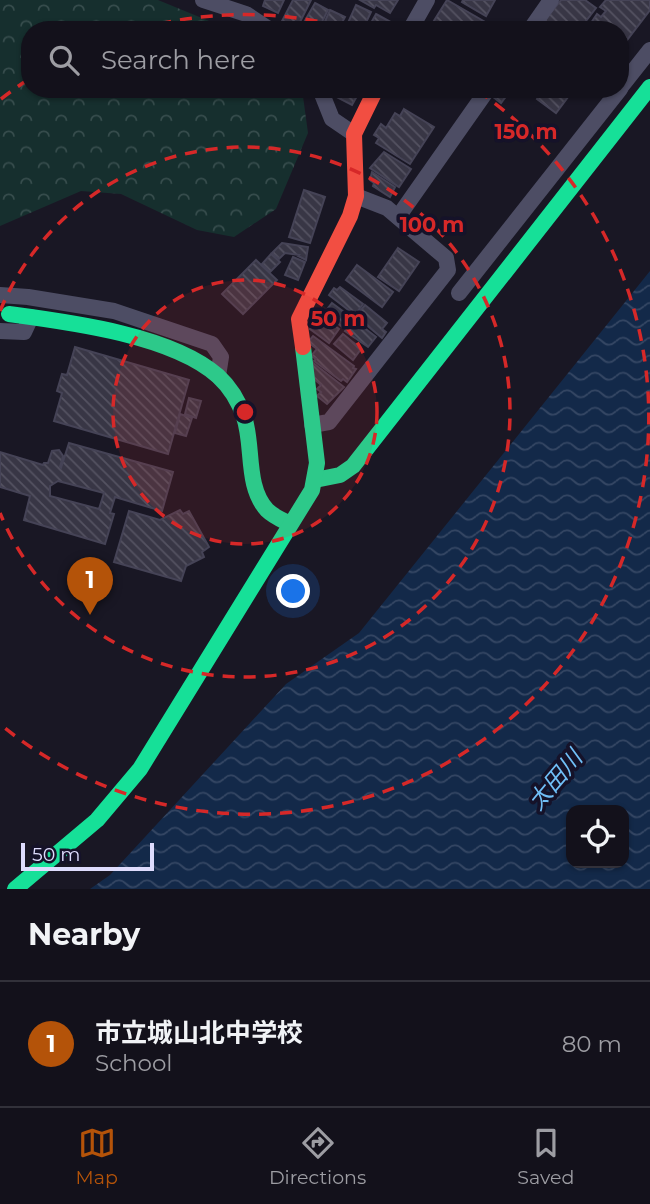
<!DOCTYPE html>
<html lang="en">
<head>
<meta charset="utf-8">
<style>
	:root { --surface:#13111b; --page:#1c1a24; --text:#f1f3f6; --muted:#9d9da3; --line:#32313a; --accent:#b45309 }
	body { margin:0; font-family:Montserrat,"Noto Sans JP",sans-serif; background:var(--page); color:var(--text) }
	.controls { position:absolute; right:21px; bottom:21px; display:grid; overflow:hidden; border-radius:14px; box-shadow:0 2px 5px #0004 }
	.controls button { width:63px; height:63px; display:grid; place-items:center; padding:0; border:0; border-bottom:2px solid var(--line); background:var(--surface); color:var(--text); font:35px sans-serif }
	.scale { position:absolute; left:21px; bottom:18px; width:133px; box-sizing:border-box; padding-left:7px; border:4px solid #dedcfd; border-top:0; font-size:19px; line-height:24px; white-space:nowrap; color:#dedcfd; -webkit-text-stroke:5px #151229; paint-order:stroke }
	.you { position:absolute; left:294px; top:592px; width:24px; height:24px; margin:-18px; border:5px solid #fff; border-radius:50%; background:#1a73e8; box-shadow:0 0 0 10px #1a73e833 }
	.badge { display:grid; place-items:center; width:46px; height:46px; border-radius:50%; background:var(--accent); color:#fff; font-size:23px; font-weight:700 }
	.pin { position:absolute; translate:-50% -58px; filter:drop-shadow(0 2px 4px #0008) }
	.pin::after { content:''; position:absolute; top:37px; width:24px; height:21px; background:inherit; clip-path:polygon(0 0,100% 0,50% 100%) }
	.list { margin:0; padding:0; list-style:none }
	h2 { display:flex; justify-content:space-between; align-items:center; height:91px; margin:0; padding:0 28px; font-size:30px }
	h2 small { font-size:23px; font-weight:400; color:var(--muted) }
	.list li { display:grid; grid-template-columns:46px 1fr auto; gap:21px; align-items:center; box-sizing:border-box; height:126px; padding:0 28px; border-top:2px solid var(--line) }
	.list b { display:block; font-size:26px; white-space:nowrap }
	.list p { margin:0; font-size:23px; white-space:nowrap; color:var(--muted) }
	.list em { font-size:23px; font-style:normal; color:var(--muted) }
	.icon { flex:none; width:38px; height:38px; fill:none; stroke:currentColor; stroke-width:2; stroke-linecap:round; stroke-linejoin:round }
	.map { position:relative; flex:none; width:650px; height:889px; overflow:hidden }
	.search { position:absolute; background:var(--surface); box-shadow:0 2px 5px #0004; left:21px; right:21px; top:21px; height:77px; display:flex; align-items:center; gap:18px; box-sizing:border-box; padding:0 24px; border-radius:28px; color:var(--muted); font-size:26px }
	.sheet { height:217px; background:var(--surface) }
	nav { display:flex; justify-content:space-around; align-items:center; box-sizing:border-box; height:98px; border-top:2px solid var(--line); background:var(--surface); font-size:19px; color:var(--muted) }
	nav a { display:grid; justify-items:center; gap:4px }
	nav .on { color:var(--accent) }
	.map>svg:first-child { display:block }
	.forest { fill:url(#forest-crowns) }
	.water { fill:url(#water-waves); fill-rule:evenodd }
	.building { fill:url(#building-back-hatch); stroke:#454356; stroke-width:2; fill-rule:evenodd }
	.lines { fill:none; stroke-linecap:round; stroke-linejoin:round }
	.street { stroke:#4d4d64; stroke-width:16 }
	.fast { stroke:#16e098; stroke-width:16 }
	.jam { stroke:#f24e42; stroke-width:16 }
	.ring { fill:none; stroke:#d62828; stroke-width:3.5; stroke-dasharray:12 9 }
	.labels { text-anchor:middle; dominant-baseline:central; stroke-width:7; stroke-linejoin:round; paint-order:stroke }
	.water-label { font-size:23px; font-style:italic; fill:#70bff7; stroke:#151229 }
	.centre { fill:#d62828; stroke:#151229; stroke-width:3.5 }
	.ring-label { font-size:21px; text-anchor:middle; font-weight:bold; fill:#d62828; stroke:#151229; stroke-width:7; stroke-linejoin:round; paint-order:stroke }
</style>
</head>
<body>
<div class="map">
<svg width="650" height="889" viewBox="0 0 650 889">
	<defs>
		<pattern id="forest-crowns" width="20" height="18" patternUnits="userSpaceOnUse" patternTransform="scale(1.75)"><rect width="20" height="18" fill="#162f2e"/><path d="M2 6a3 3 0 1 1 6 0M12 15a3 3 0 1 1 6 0" fill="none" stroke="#374d4d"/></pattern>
		<pattern id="water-waves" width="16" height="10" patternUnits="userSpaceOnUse" patternTransform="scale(1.75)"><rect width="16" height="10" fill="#132949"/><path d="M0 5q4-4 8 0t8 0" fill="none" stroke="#354764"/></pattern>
		<pattern id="building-back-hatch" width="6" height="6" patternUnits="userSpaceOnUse" patternTransform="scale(1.75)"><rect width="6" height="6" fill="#383645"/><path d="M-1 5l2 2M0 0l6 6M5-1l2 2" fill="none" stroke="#545261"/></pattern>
	</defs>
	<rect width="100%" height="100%" fill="#191724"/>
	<path class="forest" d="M 0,0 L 158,0 L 231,30 L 30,30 L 30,89 L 302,89 L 308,133 L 276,209 L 234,237 L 197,230 L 121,194 L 81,191 L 0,226 Z"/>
	<path class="water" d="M 650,271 L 650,889 L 90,889 L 110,875 L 286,684 L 359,633 ZM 571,810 L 624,810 L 624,863 L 571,863 Z"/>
	<g class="building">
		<path d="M 265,0 L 284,0 L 278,13 L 263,6 Z"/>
		<path d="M 293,0 L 311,0 L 296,30 L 290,30 L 291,28 L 281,23 Z"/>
		<path d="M 360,0 L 398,0 L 390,13 L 376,5 L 374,8 Z"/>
		<path d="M 447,0 L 499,30 L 443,30 L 432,24 Z"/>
		<path d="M 463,0 L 495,0 L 486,16 L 462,2 Z"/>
		<path d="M 561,0 L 585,0 L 596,8 L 579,30 L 556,30 L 544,21 Z"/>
		<path d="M 606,0 L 650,0 L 650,10 L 624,44 L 620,41 L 620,30 L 594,30 L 589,26 L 597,14 L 601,17 L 606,11 L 600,7 Z"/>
		<path d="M 315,3 L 328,10 L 318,30 L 309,30 L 302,26 Z"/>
		<path d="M 356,5 L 371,12 L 363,29 L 359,27 L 358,30 L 347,25 Z"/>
		<path d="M 330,10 L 345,17 L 338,30 L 321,30 Z"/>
		<path d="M 376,14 L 396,25 L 393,30 L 367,30 Z"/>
		<path d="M 334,89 L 361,89 L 352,105 L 331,94 Z"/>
		<path d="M 497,89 L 510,91 L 501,103 L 492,96 Z"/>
		<path d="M 544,89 L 574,89 L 556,113 L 537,99 Z"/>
		<path d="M 404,109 L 434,127 L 410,164 L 376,143 L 379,138 L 374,135 L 381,124 L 386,128 L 395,113 L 400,116 Z"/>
		<path d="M 384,152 L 411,169 L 399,187 L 370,168 Z"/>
		<path d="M 372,172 L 395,187 L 390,197 L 373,186 L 374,183 L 370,180 Z"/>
		<path d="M 304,190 L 325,197 L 310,243 L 289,237 Z"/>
		<path d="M 282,243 L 308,247 L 306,260 L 298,256 L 299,255 L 285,253 L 279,259 L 272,253 Z"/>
		<path d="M 398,248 L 419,262 L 399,291 L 378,277 Z"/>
		<path d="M 271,254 L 280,262 L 270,272 L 262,264 Z"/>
		<path d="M 293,257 L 305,262 L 298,280 L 285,275 Z"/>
		<path d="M 256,260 L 277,280 L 243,314 L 222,294 Z"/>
		<path d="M 357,265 L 393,292 L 382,307 L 346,280 Z"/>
		<path d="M 340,287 L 363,304 L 355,315 L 329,295 L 334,288 L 337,290 Z"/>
		<path d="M 332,303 L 352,318 L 344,328 L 324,313 Z"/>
		<path d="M 365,305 L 387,323 L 382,329 L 386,332 L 382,338 L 356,316 Z"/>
		<path d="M 320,315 L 339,329 L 329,343 L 310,329 Z"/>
		<path d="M 354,320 L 376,337 L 368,347 L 345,331 Z"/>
		<path d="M 343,334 L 361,349 L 353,360 L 334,344 Z"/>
		<path d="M 313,336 L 354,366 L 353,368 L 356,369 L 347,382 L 343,379 L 341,381 L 314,361 L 316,359 L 311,356 L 317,349 L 308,342 Z"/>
		<path d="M 75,347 L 189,380 L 168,454 L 54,421 L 62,393 L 57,391 L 62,374 L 67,375 Z"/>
		<path d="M 312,362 L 344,387 L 327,404 L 317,396 L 321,392 L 317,389 L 321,385 L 314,379 Z"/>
		<path d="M 189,398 L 201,401 L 196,418 L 185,414 Z"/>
		<path d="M 180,414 L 192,418 L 186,436 L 175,433 Z"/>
		<path d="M 69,443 L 173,472 L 162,511 L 115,497 L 110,513 L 114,514 L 105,544 L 24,520 L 30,496 L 0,487 L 0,452 L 43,465 L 44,463 L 48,463 L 52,451 L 59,450 L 63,456 L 60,467 L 61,468 ZM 58,481 L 104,493 L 99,509 L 50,496 L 50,486 Z"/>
		<path d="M 180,510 L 183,514 L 189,511 L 209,547 L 202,552 L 204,557 L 186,566 L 181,581 L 114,562 L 129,511 L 160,520 Z"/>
	</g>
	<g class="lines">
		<g class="street">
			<path d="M 203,0 L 246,14 L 270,30"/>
			<path d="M 410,30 L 427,0"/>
			<path d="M 530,30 L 551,0"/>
			<path d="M 620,88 L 650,50"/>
			<path d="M 320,89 L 332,119 L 354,134"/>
			<path d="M 398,217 L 488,89"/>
			<path d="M 459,293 L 620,89"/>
			<path d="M 0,295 L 28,297 L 114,311 L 212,344 L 221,357 L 218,376"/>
			<path d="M 0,331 L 24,332 L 31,317"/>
			<path d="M 312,425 L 329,422 L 448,270 L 446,258 L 387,208 L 356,196"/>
		</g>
		<g class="fast">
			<path d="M 9,314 C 69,322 172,335 218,376 C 230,387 239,402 244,417 C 254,446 245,486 267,510 C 273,516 282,520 290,524"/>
			<path d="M 315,480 L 340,475 L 353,466 L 650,87"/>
			<path d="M 15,889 L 97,820 L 140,769 L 312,490 L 317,463 L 303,347"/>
		</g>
		<path class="jam" d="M 303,347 L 299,319 L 350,216 L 356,196 L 354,134 L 376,89"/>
	</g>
	<circle cx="245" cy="412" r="132" fill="#d62828" fill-opacity=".12"/>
	<g class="ring">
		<circle cx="245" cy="412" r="132"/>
		<path d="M0 311A265 265 0 1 1 0 513"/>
		<path d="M1 99A397 397 0 0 1 29 79M139 29A397 397 0 0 1 351 29M478 91A397 397 0 1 1 1 725"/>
	</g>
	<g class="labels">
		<g class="water-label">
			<text transform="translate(555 780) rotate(-50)">太田川</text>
		</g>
	</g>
	<circle cx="245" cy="412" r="10" class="centre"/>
	<g class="ring-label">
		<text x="526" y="139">150 m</text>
		<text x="432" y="232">100 m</text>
		<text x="338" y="326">50 m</text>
	</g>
</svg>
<div class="controls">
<button><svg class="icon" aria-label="locate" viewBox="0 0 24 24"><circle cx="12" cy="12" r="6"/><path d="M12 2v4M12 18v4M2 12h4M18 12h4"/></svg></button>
</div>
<div class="scale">50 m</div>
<div class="you"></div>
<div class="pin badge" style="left:90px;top:615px">1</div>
<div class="search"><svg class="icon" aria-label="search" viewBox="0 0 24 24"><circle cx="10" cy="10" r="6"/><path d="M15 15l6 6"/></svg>Search here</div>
</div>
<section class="sheet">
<h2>Nearby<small></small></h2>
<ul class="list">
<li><span class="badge">1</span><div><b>市立城山北中学校</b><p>School</p></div><em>80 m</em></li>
</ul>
</section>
<nav>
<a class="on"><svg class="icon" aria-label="map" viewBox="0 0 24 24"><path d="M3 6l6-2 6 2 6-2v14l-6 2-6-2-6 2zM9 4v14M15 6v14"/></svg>Map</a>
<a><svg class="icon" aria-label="directions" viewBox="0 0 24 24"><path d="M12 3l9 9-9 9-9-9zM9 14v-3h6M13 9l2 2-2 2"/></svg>Directions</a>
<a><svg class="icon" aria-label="saved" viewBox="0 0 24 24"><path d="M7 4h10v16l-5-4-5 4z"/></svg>Saved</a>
</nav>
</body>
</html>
